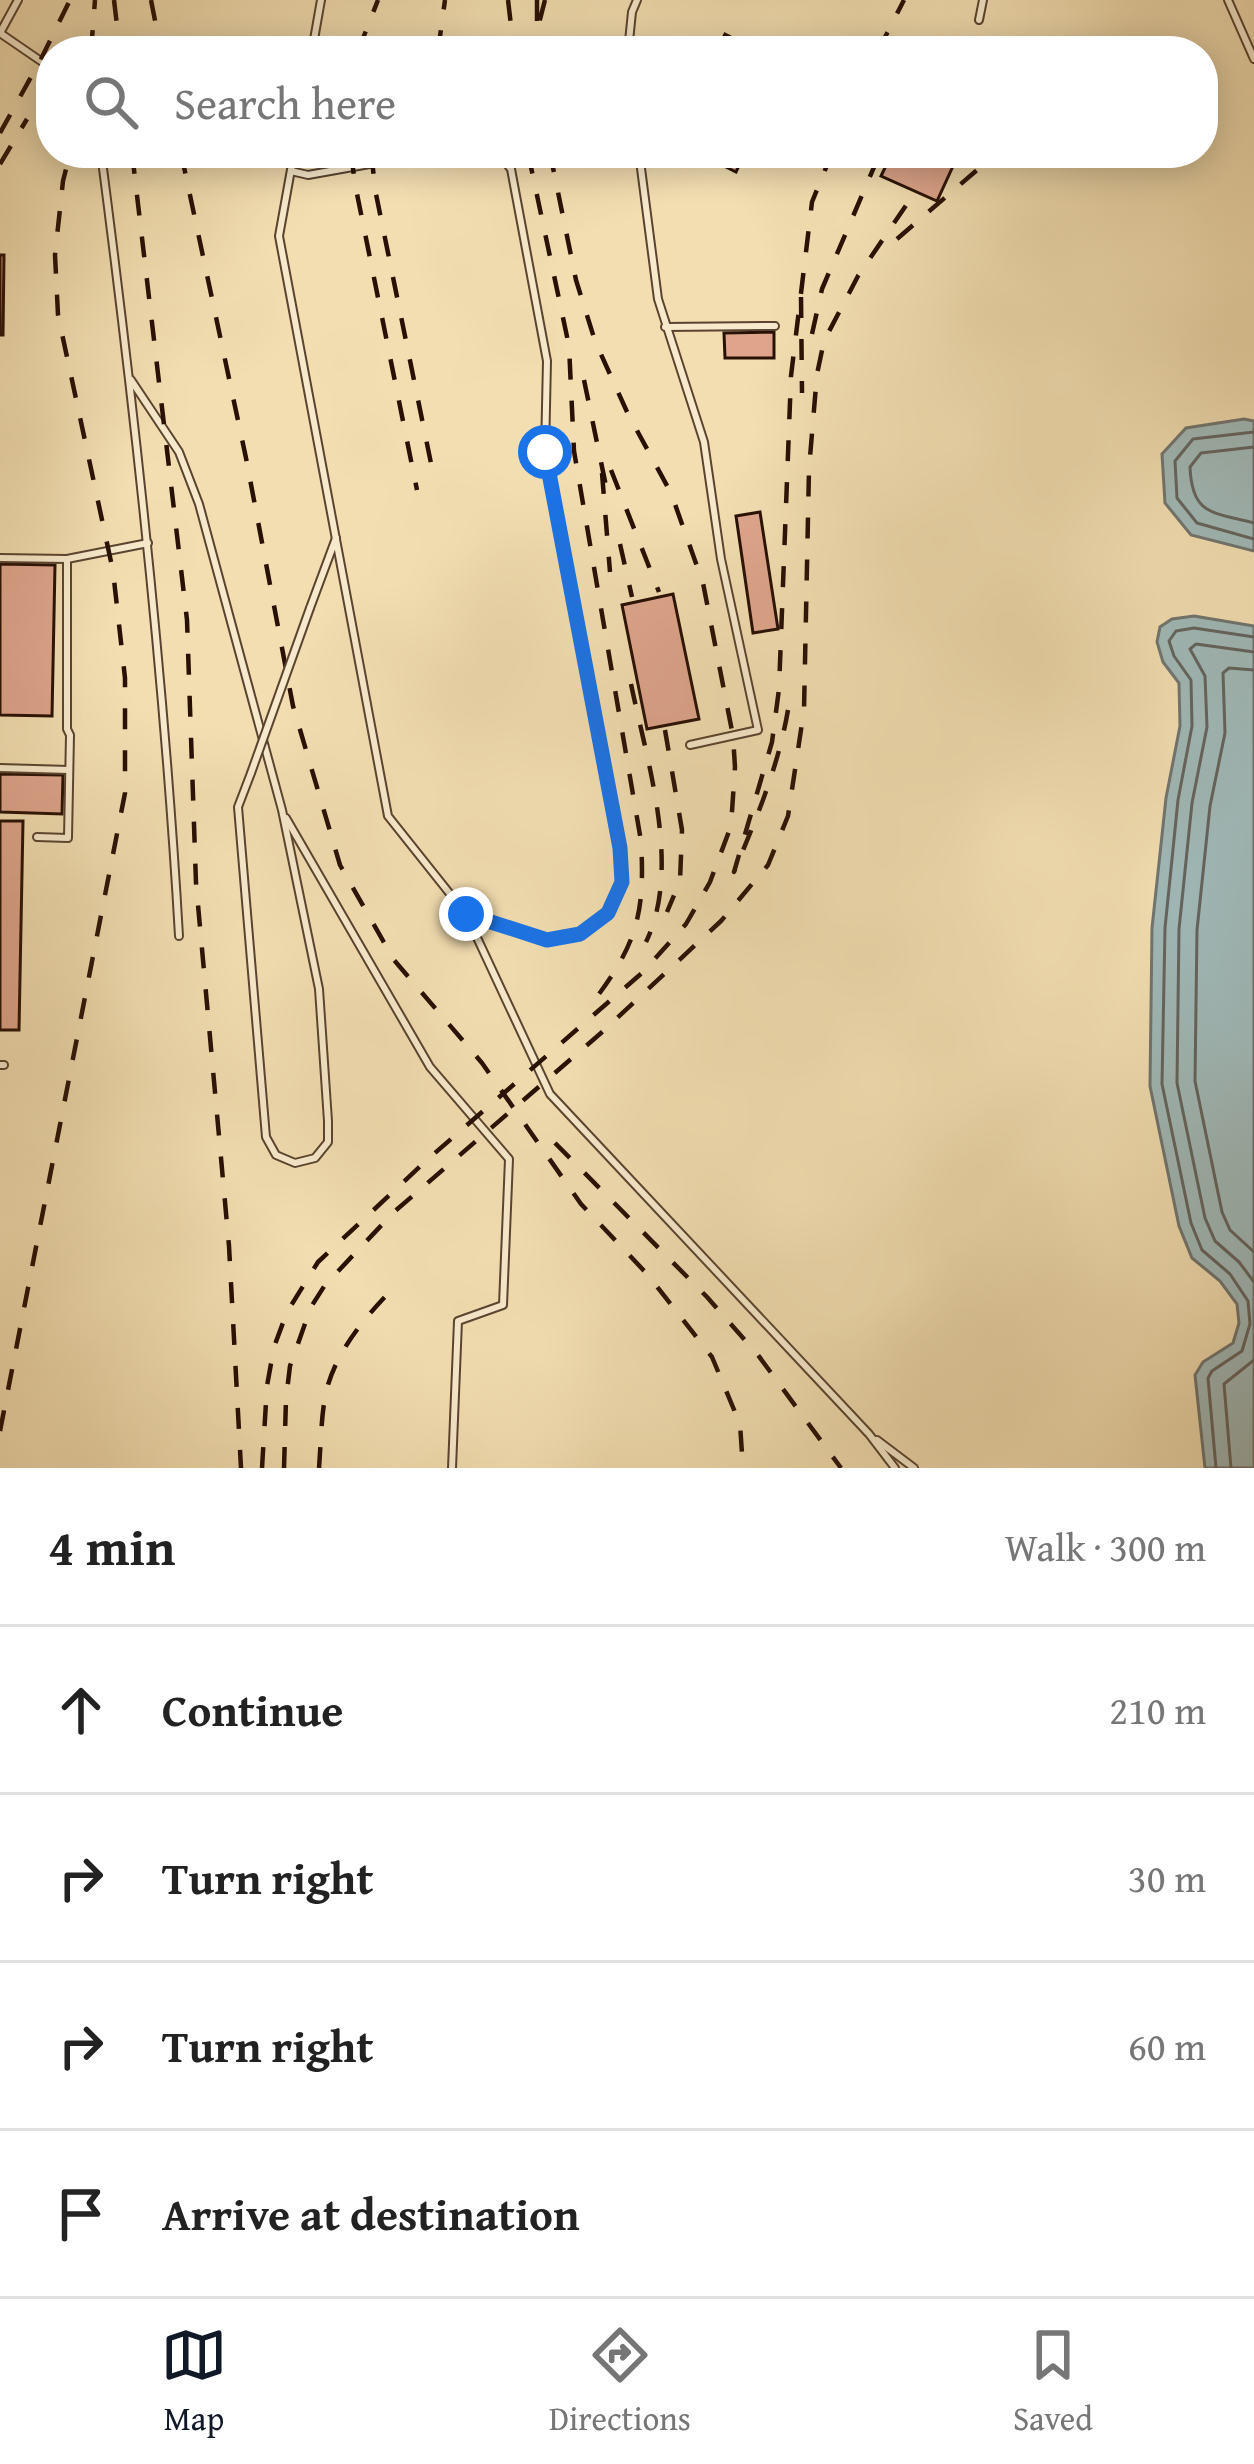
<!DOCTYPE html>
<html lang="en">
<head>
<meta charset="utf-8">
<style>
	:root { --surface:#fff; --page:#f2f2f2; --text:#222; --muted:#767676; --line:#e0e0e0; --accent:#111827 }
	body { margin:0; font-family:"Gentium Book Plus",serif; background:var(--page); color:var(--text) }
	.stop { position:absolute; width:36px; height:36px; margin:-27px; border:9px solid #1a73e8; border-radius:50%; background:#fff }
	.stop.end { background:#1a73e8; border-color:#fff; box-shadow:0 3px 12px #0008 }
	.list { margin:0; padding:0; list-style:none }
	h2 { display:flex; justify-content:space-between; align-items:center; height:156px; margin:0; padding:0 48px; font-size:51px }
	h2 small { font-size:39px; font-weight:400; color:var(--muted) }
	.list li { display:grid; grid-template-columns:78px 1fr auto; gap:36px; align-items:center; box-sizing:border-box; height:168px; padding:0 48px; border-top:3px solid var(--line) }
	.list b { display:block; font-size:45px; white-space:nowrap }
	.list em { font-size:39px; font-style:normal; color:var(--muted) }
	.icon { flex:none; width:66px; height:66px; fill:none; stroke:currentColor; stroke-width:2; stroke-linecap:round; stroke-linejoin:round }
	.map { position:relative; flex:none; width:1254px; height:1468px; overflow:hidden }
	.search { position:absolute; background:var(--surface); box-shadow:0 6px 30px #0003; left:36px; right:36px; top:36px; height:132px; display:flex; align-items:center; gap:30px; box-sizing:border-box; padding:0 42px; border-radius:48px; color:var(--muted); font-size:45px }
	.sheet { height:828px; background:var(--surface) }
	nav { display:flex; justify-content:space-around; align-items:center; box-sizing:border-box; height:168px; border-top:3px solid var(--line); background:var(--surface); font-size:33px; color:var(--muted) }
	nav a { display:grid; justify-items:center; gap:6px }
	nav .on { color:var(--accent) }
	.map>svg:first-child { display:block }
	.water { fill:#a0b9b8; stroke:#707570; stroke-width:3 }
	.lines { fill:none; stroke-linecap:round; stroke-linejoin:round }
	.shore { stroke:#64645e; stroke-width:3 }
	.building { fill:#dea58c; stroke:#281005; stroke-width:3 }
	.service-casing { stroke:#5a4430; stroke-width:10 }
	.service { stroke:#f7eacc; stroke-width:6 }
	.rail { stroke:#281005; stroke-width:4.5; stroke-dasharray:21 21; stroke-linecap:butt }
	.service-bridge-casing { stroke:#5a4430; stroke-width:10; stroke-linecap:butt }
	.service-bridge { stroke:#f7eacc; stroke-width:6 }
	.route { stroke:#1a73e8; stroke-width:15 }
</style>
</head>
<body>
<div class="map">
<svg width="1254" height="1468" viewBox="0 0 1254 1468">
	<rect width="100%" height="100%" fill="#f2deb1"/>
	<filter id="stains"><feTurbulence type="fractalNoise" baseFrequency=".00167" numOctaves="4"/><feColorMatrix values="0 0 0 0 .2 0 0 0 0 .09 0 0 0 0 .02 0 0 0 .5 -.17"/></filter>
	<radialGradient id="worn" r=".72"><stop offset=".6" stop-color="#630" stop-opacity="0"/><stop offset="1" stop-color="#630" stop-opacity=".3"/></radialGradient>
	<g class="water">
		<path d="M 1244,419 L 1254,421 L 1254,551 L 1191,535 L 1165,503 L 1162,454 L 1186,428 Z"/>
		<path d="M 1194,616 L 1254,626 L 1254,1468 L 1205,1468 L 1195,1375 L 1203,1362 L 1233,1343 L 1239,1323 L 1237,1304 L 1220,1281 L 1192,1258 L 1179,1226 L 1150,1086 L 1152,928 L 1166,798 L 1180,726 L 1179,683 L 1163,662 L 1157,642 L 1160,627 L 1172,619 Z"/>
	</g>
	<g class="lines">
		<g class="shore">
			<path d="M 1254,432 L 1193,439 L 1175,461 L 1177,498 L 1197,523 L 1254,539"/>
			<path d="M 1254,447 L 1201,453 L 1190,467 C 1192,516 1213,512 1254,523"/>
			<path d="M 1254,652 L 1196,644 L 1190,649 L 1205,676 L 1207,727 L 1192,803 L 1179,929 L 1177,1083 L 1205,1218 L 1215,1241 L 1239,1262 L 1254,1282"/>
			<path d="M 1254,670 L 1229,668 L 1223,673 L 1225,733 L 1210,806 L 1197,930 L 1195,1081 L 1222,1212 L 1230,1230 L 1254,1252"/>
			<path d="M 1216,1468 L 1208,1378 L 1212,1371 L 1242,1351 L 1250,1324 L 1248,1301 L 1230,1274 L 1202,1250 L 1191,1223 L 1162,1084 L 1165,928 L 1178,800 L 1192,726 L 1191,680 L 1174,656 L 1169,641 L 1176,631 L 1194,628 L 1254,637"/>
			<path d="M 1231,1468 L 1224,1384 L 1254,1360"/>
		</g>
	</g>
	<g class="building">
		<path d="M 725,34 L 758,51 L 716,51 Z"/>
		<path d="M 698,153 L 745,153 L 736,172 Z"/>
		<path d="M 892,153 L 959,153 L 937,201 L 881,176 Z"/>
		<path d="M 0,255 L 4,255 L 3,335 L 0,335 Z"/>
		<path d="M 774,332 L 774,358 L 725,358 L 724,333 Z"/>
		<path d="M 760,512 L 778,629 L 753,633 L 736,516 Z"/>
		<path d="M 0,564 L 55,565 L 52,716 L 0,715 Z"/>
		<path d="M 673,594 L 699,719 L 647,729 L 622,605 Z"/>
		<path d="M 0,774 L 63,775 L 62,814 L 0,812 Z"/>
		<path d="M 0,821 L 23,821 L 19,1030 L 0,1030 Z"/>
	</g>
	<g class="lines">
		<defs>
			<g id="service">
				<path d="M 1228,0 L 1254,59"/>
				<path d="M 979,20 L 983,0"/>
				<path d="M 0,33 L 51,68"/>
				<path d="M 0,33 L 18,0"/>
				<path d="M 312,51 L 321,0"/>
				<path d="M 628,51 L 632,12 L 637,0"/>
				<path d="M 101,153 C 135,413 164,674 179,936"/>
				<path d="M 294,153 L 279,236 L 388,816 L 466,914 L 550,1094 L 869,1434 L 895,1468"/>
				<path d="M 639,153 L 658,299 L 704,442 L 721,559 L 758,730 L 690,745"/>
				<path d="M 291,171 L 308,175 L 431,153"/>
				<path d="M 665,327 L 775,326"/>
				<path d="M 131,380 L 179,452 L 199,504 L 282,810 L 319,989 L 328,1121 L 328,1142 L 315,1158 L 295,1163 L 276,1155 L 266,1137 L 238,807 L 251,773"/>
				<path d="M 0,558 L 67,559 L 148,543"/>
				<path d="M 310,608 L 336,538"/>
				<path d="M 0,768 L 69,770"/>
				<path d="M 286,818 L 430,1067 L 509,1159 L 503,1305 L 458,1321 L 452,1468"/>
				<path d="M 37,837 L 68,838 L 70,735 L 67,729 L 67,559"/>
				<path d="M 466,914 L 547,940 L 580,934 L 608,913 L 623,882 L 619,848 L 545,452 L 547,361 L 511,169 L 498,153"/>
				<path d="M 0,1065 L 4,1065"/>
				<path d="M 877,1440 L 914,1468"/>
			</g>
		</defs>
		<use href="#service" class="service-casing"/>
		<use href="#service" class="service"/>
		<g class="rail">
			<path d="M 114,0 L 120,51"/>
			<path d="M 151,0 L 161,51"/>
			<path d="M 508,0 L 514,51"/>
			<path d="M 537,0 L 537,31 L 545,0"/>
			<path d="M 91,51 L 95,0"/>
			<path d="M 358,51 L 378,0"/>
			<path d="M 438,51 L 445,0"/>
			<path d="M 878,51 L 904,0"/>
			<path d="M 925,51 L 930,39"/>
			<path d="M 0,133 L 41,59 L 70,0"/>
			<path d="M 132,153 L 187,620 L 196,883 L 229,1246 L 241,1468"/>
			<path d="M 181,153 L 246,458 L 293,706 L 340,865 L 394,960 L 482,1063 L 581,1204 L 648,1275 L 712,1357 L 740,1424 L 743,1468"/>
			<path d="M 351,153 L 355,184 L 417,490"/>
			<path d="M 371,153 L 376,194 L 434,478"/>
			<path d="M 528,153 L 569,346 L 574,451 L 641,841 C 645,911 638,942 596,998"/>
			<path d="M 0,164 L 27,119"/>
			<path d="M 897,239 L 977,170"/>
			<path d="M 801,297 L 802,393"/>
			<path d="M 812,334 L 822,289 L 880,153"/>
			<path d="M 584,380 L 606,486"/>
			<path d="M 611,470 L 659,592"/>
			<path d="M 602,473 L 610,572"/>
			<path d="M 620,544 L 632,597"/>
			<path d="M 631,684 C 647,762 682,867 646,942"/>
			<path d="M 788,710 C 778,768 756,819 734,872 L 772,742 L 779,689 L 791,376 L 812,202 L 832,153"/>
			<path d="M 665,730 L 682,830 L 680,881 L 667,912"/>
			<path d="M 555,1143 L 707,1297 L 758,1355 L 841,1468"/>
			<path d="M 0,1431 L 125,793 L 125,678 L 113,571 L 58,315 L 55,255 L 63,181 L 70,153"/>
			<path d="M 262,1468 L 267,1386 L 274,1347 L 287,1312 L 318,1262 L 428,1159 L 643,972 L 686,924 L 710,882 L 731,826 L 735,767 L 733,736 L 703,583 L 671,493 L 628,414 L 595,341 L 576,280 L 550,153"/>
			<path d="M 284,1468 L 286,1399 L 290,1366 L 311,1307 L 325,1285 L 394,1212 L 601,1033 L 721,921 L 768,865 L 788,816 L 804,710 L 809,469 L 817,374 L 824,341 L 858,276 L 911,198"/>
			<path d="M 319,1468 C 321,1443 321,1416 326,1392 C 337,1348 368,1314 399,1282"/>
		</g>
		<defs>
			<path id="service-bridge" d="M 251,773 L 310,608"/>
		</defs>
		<use href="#service-bridge" class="service-bridge-casing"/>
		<use href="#service-bridge" class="service-bridge"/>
	</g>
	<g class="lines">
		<path class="route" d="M 466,914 L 547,940 L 580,934 L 608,913 L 622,882 L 620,848 L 545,452"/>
	</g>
	<rect width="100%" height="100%" filter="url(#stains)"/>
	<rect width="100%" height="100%" fill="url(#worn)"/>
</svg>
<div class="stop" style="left:545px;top:452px"></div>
<div class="stop end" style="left:466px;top:914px"></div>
<div class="search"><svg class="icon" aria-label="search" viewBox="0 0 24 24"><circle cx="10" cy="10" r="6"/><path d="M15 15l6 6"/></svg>Search here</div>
</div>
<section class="sheet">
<h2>4 min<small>Walk · 300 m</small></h2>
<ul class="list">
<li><svg class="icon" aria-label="ahead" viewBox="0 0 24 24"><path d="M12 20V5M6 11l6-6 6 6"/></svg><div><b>Continue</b></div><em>210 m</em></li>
<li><svg class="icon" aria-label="right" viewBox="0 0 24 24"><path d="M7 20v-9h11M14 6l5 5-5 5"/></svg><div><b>Turn right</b></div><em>30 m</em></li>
<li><svg class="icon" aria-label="right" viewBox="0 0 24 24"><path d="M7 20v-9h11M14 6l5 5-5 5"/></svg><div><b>Turn right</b></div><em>60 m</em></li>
<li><svg class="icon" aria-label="arrive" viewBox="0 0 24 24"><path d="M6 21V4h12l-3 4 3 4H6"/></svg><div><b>Arrive at destination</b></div></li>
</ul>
</section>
<nav>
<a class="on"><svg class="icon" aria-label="map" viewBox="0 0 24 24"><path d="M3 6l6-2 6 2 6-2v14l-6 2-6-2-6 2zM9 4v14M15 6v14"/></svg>Map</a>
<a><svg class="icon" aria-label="directions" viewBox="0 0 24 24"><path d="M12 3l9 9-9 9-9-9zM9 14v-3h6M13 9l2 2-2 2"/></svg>Directions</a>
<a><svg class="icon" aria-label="saved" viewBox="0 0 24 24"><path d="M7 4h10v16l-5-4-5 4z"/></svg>Saved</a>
</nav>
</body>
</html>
